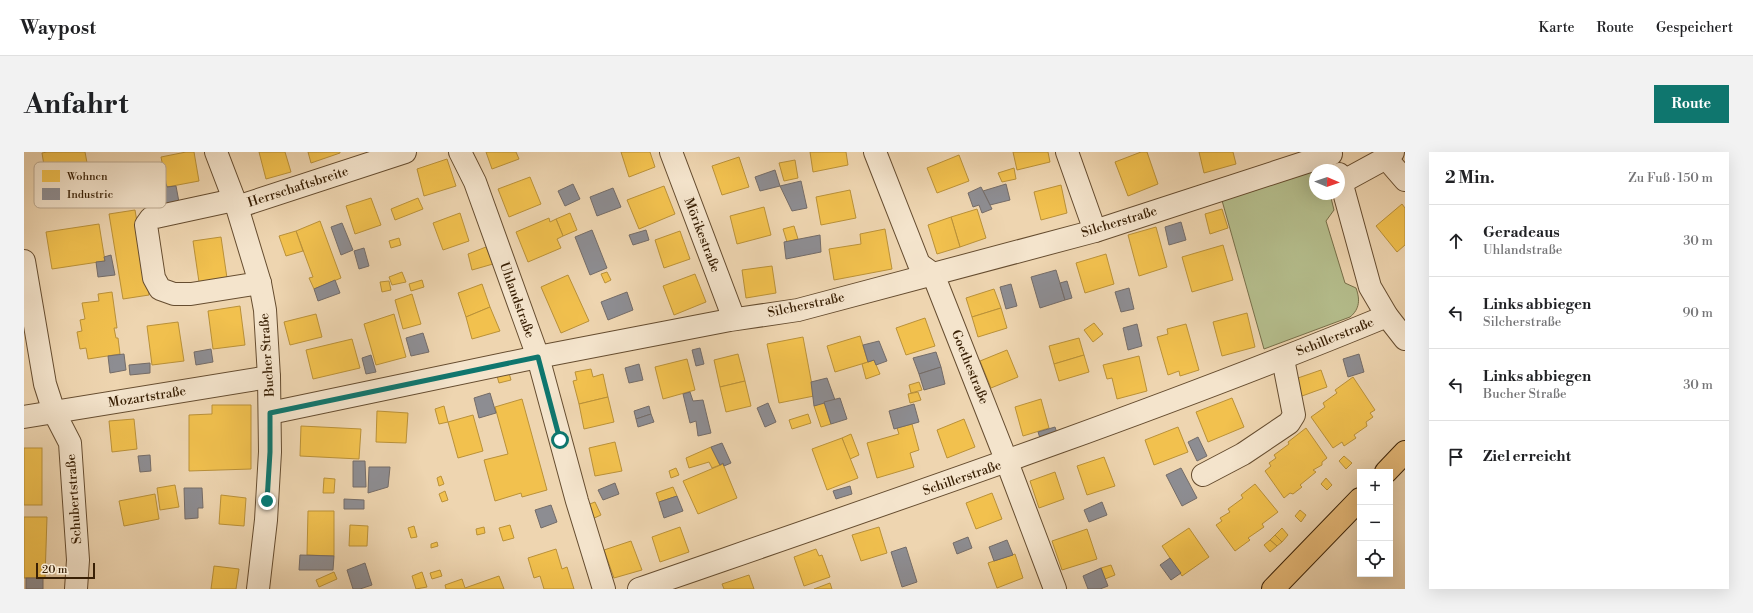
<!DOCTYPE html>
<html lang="de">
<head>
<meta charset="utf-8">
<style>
	:root { --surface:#fff; --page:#f2f2f2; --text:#202124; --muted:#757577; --line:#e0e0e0; --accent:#0f766e }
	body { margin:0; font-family:"Libre Bodoni",serif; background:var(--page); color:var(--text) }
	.controls { position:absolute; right:12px; bottom:12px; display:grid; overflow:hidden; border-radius:0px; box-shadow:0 4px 16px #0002 }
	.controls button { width:36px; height:36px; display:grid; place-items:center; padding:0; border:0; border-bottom:1px solid var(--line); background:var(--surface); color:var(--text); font:20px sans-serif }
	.compass { position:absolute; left:1285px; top:12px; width:36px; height:36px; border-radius:50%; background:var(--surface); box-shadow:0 4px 16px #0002; rotate:92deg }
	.scale { position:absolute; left:12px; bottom:10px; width:59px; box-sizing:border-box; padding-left:4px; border:2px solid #392005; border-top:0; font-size:11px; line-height:14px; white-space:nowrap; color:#392005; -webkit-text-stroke:3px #f4e4cc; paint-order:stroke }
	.stop { position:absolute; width:12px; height:12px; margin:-9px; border:3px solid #0f766e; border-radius:50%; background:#fff }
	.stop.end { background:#0f766e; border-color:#fff; box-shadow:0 1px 4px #0008 }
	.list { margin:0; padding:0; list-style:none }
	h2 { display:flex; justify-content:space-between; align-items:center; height:52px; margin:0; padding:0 16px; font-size:17px }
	h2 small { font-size:13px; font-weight:400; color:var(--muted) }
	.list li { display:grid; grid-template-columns:26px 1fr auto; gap:12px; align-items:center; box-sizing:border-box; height:72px; padding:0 16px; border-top:1px solid var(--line) }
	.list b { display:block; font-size:15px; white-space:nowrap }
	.list p { margin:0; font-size:13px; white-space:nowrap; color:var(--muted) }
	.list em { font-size:13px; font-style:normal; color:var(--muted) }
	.icon { flex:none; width:22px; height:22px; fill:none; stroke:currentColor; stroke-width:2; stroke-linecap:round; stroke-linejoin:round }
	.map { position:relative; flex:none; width:1381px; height:437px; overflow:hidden; border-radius:0px }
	header { display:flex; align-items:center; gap:24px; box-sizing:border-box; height:56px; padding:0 20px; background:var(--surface); border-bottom:1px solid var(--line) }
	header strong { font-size:19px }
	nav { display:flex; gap:22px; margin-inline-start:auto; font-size:14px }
	.intro { display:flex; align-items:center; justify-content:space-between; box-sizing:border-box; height:96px; padding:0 24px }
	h1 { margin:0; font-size:28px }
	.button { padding:10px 18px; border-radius:0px; background:var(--accent); color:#fff; font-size:14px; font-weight:700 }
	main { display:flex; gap:24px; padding:0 24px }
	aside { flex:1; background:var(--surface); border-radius:0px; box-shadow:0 4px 16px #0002 }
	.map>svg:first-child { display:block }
	.green { fill:#b5be8d; stroke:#776f49 }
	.homes { fill:#f2c14e; stroke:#ba9138 }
	.industry { fill:#8d8d92; stroke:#746c68 }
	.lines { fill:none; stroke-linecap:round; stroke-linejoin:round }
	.minor-casing { stroke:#664d30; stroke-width:24 }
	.major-casing { stroke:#392005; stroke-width:24 }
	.minor { stroke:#f4e4cc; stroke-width:22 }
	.major { stroke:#e7ba78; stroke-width:22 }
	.route { stroke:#0f766e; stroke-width:5 }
	.labels { text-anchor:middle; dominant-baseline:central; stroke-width:4; stroke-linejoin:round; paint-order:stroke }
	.street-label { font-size:13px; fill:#392005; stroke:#f4e4cc }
	.key { fill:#f4e4cc; stroke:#bca990; stroke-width:1 }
	.key-label { font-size:11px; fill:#392005 }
</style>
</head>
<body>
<header>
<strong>Waypost</strong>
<nav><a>Karte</a><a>Route</a><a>Gespeichert</a></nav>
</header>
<div class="intro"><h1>Anfahrt</h1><a class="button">Route</a></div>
<main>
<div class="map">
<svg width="1381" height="437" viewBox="0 0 1381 437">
	<rect width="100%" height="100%" fill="#eed5b0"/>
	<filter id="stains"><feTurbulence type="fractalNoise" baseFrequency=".005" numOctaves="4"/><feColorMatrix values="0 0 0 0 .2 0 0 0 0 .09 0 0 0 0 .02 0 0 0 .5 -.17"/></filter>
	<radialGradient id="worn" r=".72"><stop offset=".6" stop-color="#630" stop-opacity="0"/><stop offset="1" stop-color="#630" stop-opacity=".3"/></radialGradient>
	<path class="green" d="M 1288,18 L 1291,19 L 1291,42 L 1306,42 L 1310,58 L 1302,69 L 1321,131 L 1332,136 C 1336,147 1336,157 1326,165 L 1240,197 L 1197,45 Z"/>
	<g class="homes">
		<path d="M 23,0 L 61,0 L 67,32 L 24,39 L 18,1 Z"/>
		<path d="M 162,0 L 170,0 L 175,29 L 143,35 L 137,5 Z"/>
		<path d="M 235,0 L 261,0 L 267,20 L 242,27 Z"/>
		<path d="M 284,0 L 316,0 L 316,1 L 287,11 Z"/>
		<path d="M 462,0 L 492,0 L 495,7 L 468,17 Z"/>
		<path d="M 597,0 L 626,0 L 631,15 L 605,25 Z"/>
		<path d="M 786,0 L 822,0 L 824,13 L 789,20 Z"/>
		<path d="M 989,0 L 1024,0 L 1026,10 L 993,18 Z"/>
		<path d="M 1117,0 L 1123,0 L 1134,32 L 1104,44 L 1091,10 Z"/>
		<path d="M 1175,0 L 1209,0 L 1212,12 L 1180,21 Z"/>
		<path d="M 935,3 L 945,29 L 913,41 L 903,16 Z"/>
		<path d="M 715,5 L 725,35 L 698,43 L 688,14 Z"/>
		<path d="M 423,7 L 432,34 L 400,44 L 393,17 Z"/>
		<path d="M 771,8 L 774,26 L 760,29 L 755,11 Z"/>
		<path d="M 990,16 L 992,27 L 978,30 L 974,21 Z"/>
		<path d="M 506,25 L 517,52 L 485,65 L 474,37 Z"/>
		<path d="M 1037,33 L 1043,61 L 1017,68 L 1010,40 Z"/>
		<path d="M 640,34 L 651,62 L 615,77 L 603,48 Z"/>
		<path d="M 826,38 L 832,66 L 797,73 L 792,45 Z"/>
		<path d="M 347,46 L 357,73 L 331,82 L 322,54 Z"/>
		<path d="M 394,46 L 399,57 L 371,68 L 367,57 Z"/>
		<path d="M 1378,52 L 1381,56 L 1381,93 L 1373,100 L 1352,74 Z"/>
		<path d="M 740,55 L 747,83 L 713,92 L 706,64 Z"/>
		<path d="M 953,57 L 962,86 L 936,95 L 927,65 Z"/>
		<path d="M 1198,57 L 1204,76 L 1186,82 L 1181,62 Z"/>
		<path d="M 111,58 L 125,143 L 99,147 L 85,62 Z"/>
		<path d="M 436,61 L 445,89 L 419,98 L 409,71 Z"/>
		<path d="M 546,61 L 553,78 L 539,84 L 532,67 Z"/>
		<path d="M 927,65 L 936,95 L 913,102 L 904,73 Z"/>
		<path d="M 525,66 L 526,70 L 532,67 L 539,84 L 533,87 L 537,96 L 504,110 L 492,80 Z"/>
		<path d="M 296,69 L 317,126 L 290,137 L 285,126 L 289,125 L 272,79 Z"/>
		<path d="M 75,72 L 81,109 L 28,117 L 22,80 Z"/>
		<path d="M 770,74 L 774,87 L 763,90 L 759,77 Z"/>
		<path d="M 1132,75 L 1143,115 L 1115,124 L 1104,83 Z"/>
		<path d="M 861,77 L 868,117 L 810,128 L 805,97 L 837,92 L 836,82 Z"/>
		<path d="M 272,79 L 279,99 L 262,104 L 255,84 Z"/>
		<path d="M 656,79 L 666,107 L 640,116 L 631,88 Z"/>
		<path d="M 197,85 L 203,126 L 175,130 L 169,89 Z"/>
		<path d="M 375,86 L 377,93 L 367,96 L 365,89 Z"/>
		<path d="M 1199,93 L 1209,128 L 1168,140 L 1158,105 Z"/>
		<path d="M 462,95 L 469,112 L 448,118 L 444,102 Z"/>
		<path d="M 1082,102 L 1090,132 L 1061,141 L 1052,111 Z"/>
		<path d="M 748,114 L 752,141 L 722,146 L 718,118 Z"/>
		<path d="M 378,120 L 382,130 L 368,133 L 365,125 Z"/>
		<path d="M 583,120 L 587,128 L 581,131 L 577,122 Z"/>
		<path d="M 671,122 L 682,150 L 650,163 L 639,134 Z"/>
		<path d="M 544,123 L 565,169 L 537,181 L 517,135 Z"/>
		<path d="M 398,128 L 400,135 L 387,139 L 385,132 Z"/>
		<path d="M 365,129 L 367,138 L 358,140 L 356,130 Z"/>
		<path d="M 458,132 L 466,155 L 442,165 L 434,141 Z"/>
		<path d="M 970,137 L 977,156 L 948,165 L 942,146 Z"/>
		<path d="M 88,140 L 93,176 L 90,176 L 92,186 L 94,186 L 96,202 L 64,207 L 62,196 L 56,197 L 53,180 L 58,179 L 56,168 L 61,167 L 58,151 L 75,149 L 74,142 Z"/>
		<path d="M 388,142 L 397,172 L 379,177 L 371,148 Z"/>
		<path d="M 216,154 L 221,193 L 189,197 L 184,159 Z"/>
		<path d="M 466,155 L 476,179 L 448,187 L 442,165 Z"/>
		<path d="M 977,156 L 983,176 L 954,185 L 948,165 Z"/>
		<path d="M 1223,161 L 1231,195 L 1198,204 L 1189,170 Z"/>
		<path d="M 292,162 L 298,185 L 266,193 L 260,170 Z"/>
		<path d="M 370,162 L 382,205 L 352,213 L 340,172 Z"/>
		<path d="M 901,166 L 911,194 L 882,203 L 872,176 Z"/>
		<path d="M 154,170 L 160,209 L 128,213 L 123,174 Z"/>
		<path d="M 1070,171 L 1079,182 L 1069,190 L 1060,178 Z"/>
		<path d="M 1162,172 L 1175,218 L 1156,224 L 1155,219 L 1144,223 L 1133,185 L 1144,182 L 1143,177 Z"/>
		<path d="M 836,184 L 844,210 L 811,220 L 803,194 Z"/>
		<path d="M 779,185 L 790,244 L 755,251 L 743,192 Z"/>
		<path d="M 1055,186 L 1060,203 L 1030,212 L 1025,194 Z"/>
		<path d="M 328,187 L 336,216 L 289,227 L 282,198 Z"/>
		<path d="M 983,198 L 994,225 L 967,236 L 956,209 Z"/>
		<path d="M 714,202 L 721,229 L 696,235 L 690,208 Z"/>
		<path d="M 1060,203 L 1065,220 L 1035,229 L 1030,212 Z"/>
		<path d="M 1115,204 L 1123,239 L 1093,247 L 1088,226 L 1083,227 L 1079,213 Z"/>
		<path d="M 663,207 L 671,238 L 639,247 L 631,215 Z"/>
		<path d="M 850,208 L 856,222 L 842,227 L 838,212 Z"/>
		<path d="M 567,217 L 569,225 L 579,222 L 584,245 L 555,252 L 549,229 L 553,228 L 551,220 Z"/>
		<path d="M 1297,218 L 1303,235 L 1278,244 L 1271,227 Z"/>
		<path d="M 485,221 L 487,228 L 475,231 L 473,224 Z"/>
		<path d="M 1329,225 L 1351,258 L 1346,261 L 1349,265 L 1342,270 L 1343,274 L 1330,283 L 1332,286 L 1320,294 L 1318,290 L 1309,296 L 1287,265 L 1301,255 L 1299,251 L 1313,241 L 1311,238 Z"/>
		<path d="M 721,229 L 727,254 L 702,260 L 696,235 Z"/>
		<path d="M 895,230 L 898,238 L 887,241 L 885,233 Z"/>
		<path d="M 894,240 L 897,248 L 886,251 L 884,242 Z"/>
		<path d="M 584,245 L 590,270 L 560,277 L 555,252 Z"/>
		<path d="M 1208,246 L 1220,275 L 1184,290 L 1172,260 Z"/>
		<path d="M 498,247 L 523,338 L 498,345 L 497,341 L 471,349 L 460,308 L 484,302 L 471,255 Z"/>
		<path d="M 1017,247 L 1025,276 L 999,284 L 991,255 Z"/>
		<path d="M 800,250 L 807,272 L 797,275 L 790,254 Z"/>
		<path d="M 188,253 L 227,253 L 227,317 L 165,319 L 165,263 L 188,262 Z"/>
		<path d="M 420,254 L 424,270 L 415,272 L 411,257 Z"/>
		<path d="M 353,259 L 384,261 L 382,291 L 352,290 Z"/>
		<path d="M 784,262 L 787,271 L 768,277 L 765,268 Z"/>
		<path d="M 449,263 L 459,299 L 434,306 L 424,270 Z"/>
		<path d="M 110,267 L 113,297 L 88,300 L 85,269 Z"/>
		<path d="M 940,267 L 951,295 L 923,306 L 913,278 Z"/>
		<path d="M 888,272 L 895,298 L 886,301 L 890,315 L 853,326 L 843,291 L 875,282 L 873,276 Z"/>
		<path d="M 277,274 L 337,277 L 335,307 L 276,304 Z"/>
		<path d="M 1154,275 L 1164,300 L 1130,313 L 1121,288 Z"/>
		<path d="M 1282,276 L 1303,306 L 1298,310 L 1298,313 L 1289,318 L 1292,320 L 1276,333 L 1278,335 L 1269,342 L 1266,341 L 1260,346 L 1241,319 L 1247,314 L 1245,311 L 1252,306 L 1250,303 L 1265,292 L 1264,290 Z"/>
		<path d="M 827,282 L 835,303 L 826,307 L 818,286 Z"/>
		<path d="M 818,286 L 834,326 L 803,338 L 788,297 Z"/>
		<path d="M 591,290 L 598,319 L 571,324 L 565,296 Z"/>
		<path d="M 687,295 L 696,313 L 688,316 L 685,310 L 665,316 L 662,306 Z"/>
		<rect x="0" y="296" width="18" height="57"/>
		<path d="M 1320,304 L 1328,311 L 1322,317 L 1315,309 Z"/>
		<path d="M 1080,305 L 1091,334 L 1063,343 L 1053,314 Z"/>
		<path d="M 699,312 L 713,346 L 674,362 L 659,329 Z"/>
		<path d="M 652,316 L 655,323 L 647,326 L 645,319 Z"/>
		<path d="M 1031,320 L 1040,347 L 1015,356 L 1006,329 Z"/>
		<path d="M 417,324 L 420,332 L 415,334 L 413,326 Z"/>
		<path d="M 300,326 L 311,327 L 310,341 L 299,341 Z"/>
		<path d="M 1302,326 L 1308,333 L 1303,338 L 1297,332 Z"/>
		<path d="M 1231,332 L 1254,360 L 1238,372 L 1240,375 L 1224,386 L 1226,388 L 1211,399 L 1192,373 L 1198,369 L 1196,366 L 1206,360 L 1204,357 L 1219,346 L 1217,343 Z"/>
		<path d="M 151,333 L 155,355 L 136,358 L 133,336 Z"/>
		<path d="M 649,335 L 653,344 L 635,350 L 632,341 Z"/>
		<path d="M 421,339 L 424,348 L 418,350 L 415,342 Z"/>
		<path d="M 968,341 L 978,367 L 952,377 L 942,351 Z"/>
		<path d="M 131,342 L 135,367 L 100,374 L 95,349 Z"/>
		<path d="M 197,343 L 222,346 L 220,374 L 195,372 Z"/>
		<path d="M 571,350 L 577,363 L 568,367 L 563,353 Z"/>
		<path d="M 1276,358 L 1282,363 L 1277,370 L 1271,364 Z"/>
		<path d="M 284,359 L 310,359 L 310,404 L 283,403 Z"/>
		<path d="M 0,365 L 23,365 L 21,426 L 0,426 Z"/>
		<path d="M 326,373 L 344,374 L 343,394 L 325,394 Z"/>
		<path d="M 486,373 L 490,386 L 479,389 L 475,376 Z"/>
		<path d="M 390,374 L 393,385 L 387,386 L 384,376 Z"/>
		<path d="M 460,375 L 461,381 L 453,383 L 452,377 Z"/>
		<path d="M 656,375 L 665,400 L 636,410 L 628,385 Z"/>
		<path d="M 855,375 L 863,401 L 837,409 L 828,383 Z"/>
		<path d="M 1165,376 L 1185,405 L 1158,424 L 1138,394 Z"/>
		<path d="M 1258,376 L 1264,383 L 1258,390 L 1251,383 Z"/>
		<path d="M 1063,377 L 1073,407 L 1038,418 L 1028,389 Z"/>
		<path d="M 1251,383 L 1258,390 L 1253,394 L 1246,388 Z"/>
		<path d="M 1246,388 L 1253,394 L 1246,400 L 1240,393 Z"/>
		<path d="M 607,389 L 618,418 L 590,426 L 580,398 Z"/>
		<path d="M 413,390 L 414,394 L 407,396 L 407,392 Z"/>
		<path d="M 532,397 L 538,417 L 543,415 L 550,437 L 520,437 L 516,424 L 510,426 L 504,406 Z"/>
		<path d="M 792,397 L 795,404 L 798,403 L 806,425 L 780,434 L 770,405 Z"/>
		<path d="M 991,402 L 999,426 L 973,436 L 964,411 Z"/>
		<path d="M 1087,413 L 1091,423 L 1081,427 L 1077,416 Z"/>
		<path d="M 190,414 L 215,417 L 212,437 L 187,437 Z"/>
		<path d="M 416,418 L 418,424 L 408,427 L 406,421 Z"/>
		<path d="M 310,420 L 313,427 L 295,435 L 292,428 Z"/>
		<path d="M 398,420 L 403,435 L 392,437 L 388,424 Z"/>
		<path d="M 725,423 L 730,437 L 700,437 L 698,432 Z"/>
		<path d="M 475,424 L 480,437 L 422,437 L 421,433 L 438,427 L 441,436 Z"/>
		<path d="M 806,431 L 808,437 L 790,437 Z"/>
	</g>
	<g class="industry">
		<path d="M 751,18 L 756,34 L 736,39 L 731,25 Z"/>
		<path d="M 777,29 L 783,56 L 768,59 L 756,34 Z"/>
		<path d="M 142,32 L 143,35 L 152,34 L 155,50 L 129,55 L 128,49 L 118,51 L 115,37 Z"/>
		<path d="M 549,32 L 556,47 L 541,54 L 534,39 Z"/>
		<path d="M 982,32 L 986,48 L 966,53 L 959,39 Z"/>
		<path d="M 957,35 L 968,57 L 958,61 L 955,53 L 949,55 L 944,41 Z"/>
		<path d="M 589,36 L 597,55 L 573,64 L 566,45 Z"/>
		<path d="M 1157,70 L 1162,88 L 1145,93 L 1141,75 Z"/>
		<path d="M 318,71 L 329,98 L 317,103 L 307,75 Z"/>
		<path d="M 568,78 L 583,116 L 566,123 L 551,85 Z"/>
		<path d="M 622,78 L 625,88 L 609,93 L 605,83 Z"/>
		<path d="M 796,83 L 797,100 L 762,107 L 760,90 Z"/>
		<path d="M 340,96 L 345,114 L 335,117 L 330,99 Z"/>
		<path d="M 87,103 L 91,123 L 74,125 L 72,110 L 81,109 L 80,105 Z"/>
		<path d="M 1032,118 L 1041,148 L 1016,156 L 1007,125 Z"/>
		<path d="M 311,128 L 316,141 L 294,149 L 290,137 Z"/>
		<path d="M 1043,129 L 1048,146 L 1041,148 L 1036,131 Z"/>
		<path d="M 987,132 L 993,154 L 982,157 L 976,135 Z"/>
		<path d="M 1105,136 L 1110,157 L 1097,160 L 1091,140 Z"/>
		<path d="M 603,140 L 609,158 L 584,168 L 577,150 Z"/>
		<path d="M 1113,172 L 1118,194 L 1104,198 L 1099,176 Z"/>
		<path d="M 399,181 L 405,200 L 387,204 L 382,186 Z"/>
		<path d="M 855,189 L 863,209 L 852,213 L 850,208 L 844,210 L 839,193 Z"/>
		<path d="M 676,196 L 680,212 L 672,214 L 668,198 Z"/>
		<path d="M 187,197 L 189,210 L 172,213 L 170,200 Z"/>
		<path d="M 912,200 L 917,215 L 895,222 L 889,206 Z"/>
		<path d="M 100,202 L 102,218 L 86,221 L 84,204 Z"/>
		<path d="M 1335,202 L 1340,220 L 1324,225 L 1319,207 Z"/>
		<path d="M 347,203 L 352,220 L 342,222 L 338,206 Z"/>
		<path d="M 126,211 L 126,221 L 106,223 L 105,213 Z"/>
		<path d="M 615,212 L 619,228 L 605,231 L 601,216 Z"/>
		<path d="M 917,215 L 921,232 L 900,238 L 895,222 Z"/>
		<path d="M 803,226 L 811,248 L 790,254 L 787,230 Z"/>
		<path d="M 666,240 L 669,249 L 679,248 L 687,281 L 674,284 L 672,269 L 666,271 L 659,242 Z"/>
		<path d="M 466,241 L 472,261 L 455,266 L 450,246 Z"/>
		<path d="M 816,246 L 823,267 L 807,272 L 800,250 Z"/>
		<path d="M 744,251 L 752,270 L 741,275 L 733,256 Z"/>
		<path d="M 890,252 L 895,270 L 870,277 L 865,259 Z"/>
		<path d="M 625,254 L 627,262 L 612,267 L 610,259 Z"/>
		<path d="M 627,262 L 630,270 L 614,275 L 612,267 Z"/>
		<path d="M 1031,275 L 1034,284 L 1017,289 L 1014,280 Z"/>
		<path d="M 1174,285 L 1183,304 L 1173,309 L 1164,290 Z"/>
		<path d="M 698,291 L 707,311 L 700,314 L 699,311 L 696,313 L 687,295 Z"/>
		<path d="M 126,303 L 127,319 L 116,320 L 114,304 Z"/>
		<path d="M 329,309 L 341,309 L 342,335 L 329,335 Z"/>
		<path d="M 345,315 L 366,315 L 364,335 L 344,341 Z"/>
		<path d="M 1157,316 L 1173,346 L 1158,354 L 1142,323 Z"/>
		<path d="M 591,331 L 595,342 L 579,348 L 574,338 Z"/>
		<path d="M 826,334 L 828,342 L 812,347 L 809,339 Z"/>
		<path d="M 160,336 L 178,336 L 179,356 L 174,356 L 174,366 L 161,367 Z"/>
		<path d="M 653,344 L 659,359 L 640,366 L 635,350 Z"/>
		<path d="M 320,347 L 340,348 L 340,357 L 320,357 Z"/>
		<path d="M 1078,350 L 1083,363 L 1065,370 L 1060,358 Z"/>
		<path d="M 527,353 L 533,370 L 517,376 L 511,358 Z"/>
		<path d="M 944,385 L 948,396 L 933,402 L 929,391 Z"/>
		<path d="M 983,388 L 989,403 L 970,409 L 965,395 Z"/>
		<path d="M 882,395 L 893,430 L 878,435 L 867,400 Z"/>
		<path d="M 276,403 L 310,404 L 309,418 L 275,418 Z"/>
		<path d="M 1146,406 L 1157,421 L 1147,428 L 1136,413 Z"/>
		<path d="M 341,411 L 348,433 L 336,437 L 329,437 L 323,418 Z"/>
		<path d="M 1077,416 L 1084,434 L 1076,437 L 1064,437 L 1059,424 Z"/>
		<rect x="2" y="426" width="17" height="11"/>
	</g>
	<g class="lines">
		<defs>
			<g id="minor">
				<path d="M 192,0 L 213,55 L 236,131 L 241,158 L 245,225 L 246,300 L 242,368 L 234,437"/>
				<path d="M 436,0 L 451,30 L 514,205 L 553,349 L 580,437"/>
				<path d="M 647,0 L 710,167"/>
				<path d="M 851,0 L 895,112 L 909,122 L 983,310 L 1031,437"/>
				<path d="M 1043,0 L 1071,79"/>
				<path d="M 1362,6 L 1381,28"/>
				<path d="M 1315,22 L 1346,135 L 1363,164 L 1381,187"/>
				<path d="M 1318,30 L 1362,6 L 1369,0"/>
				<path d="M 210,48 L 127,66 L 122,73 L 130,126 L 136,137 L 150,142 L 167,142 L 236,131"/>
				<path d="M 213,55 L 381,0"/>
				<path d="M 0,109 L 21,232 L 30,260 L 46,291 L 54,408 L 52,437"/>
				<path d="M 246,261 L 514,205 L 706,168 L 774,158 L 1071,79 L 1307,2"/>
				<path d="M 0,265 L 245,225"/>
				<path d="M 1179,323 L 1219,302 L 1265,271 L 1270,263 L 1259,207"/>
				<path d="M 615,437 C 866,350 1118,265 1363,164"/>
			</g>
			<g id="major">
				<path d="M 1362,320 L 1381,300"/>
				<path d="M 1249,437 L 1336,347"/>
			</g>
		</defs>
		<use href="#minor" class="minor-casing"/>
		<use href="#major" class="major-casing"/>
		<use href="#minor" class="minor"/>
		<use href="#major" class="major"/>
	</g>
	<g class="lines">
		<path class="route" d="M 243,349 L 246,300 L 246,261 L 514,205 L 536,288"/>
	</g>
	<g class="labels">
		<g class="street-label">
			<text transform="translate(274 35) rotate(-18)">Herrschaftsbreite</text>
			<text transform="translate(1095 70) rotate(-17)">Silcherstraße</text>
			<text transform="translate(678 83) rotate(69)">Mörikestraße</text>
			<text transform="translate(493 148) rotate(70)">Uhlandstraße</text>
			<text transform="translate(782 153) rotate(-12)">Silcherstraße</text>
			<text transform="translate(1311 185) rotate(-22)">Schillerstraße</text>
			<text transform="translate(243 203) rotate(-94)">Bucher Straße</text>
			<text transform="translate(946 215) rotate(68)">Goethestraße</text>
			<text transform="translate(123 245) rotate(-9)">Mozartstraße</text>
			<text transform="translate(938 326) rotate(-19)">Schillerstraße</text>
			<text transform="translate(50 347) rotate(-94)">Schubertstraße</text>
		</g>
	</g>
	<rect x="10" y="10" width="132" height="46" rx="6" class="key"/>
	<rect x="18" y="18" width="18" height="12" fill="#f2c14e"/>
	<rect x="18" y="36" width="18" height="12" fill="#8d8d92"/>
	<g class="key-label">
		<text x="43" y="28">Wohnen</text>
		<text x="43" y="46">Industrie</text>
	</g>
	<rect width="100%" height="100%" filter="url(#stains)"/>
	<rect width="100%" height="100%" fill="url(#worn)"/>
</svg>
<div class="controls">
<button>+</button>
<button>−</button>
<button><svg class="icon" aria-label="locate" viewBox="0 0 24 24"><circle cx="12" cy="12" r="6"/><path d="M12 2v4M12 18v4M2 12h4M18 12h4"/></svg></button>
</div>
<svg class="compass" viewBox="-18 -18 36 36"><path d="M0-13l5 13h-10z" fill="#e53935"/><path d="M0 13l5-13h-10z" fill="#757577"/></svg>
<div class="scale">20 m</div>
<div class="stop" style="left:536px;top:288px"></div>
<div class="stop end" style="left:243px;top:349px"></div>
</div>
<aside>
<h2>2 Min.<small>Zu Fuß · 150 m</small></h2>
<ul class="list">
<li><svg class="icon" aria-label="ahead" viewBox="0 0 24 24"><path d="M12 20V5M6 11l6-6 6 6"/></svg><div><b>Geradeaus</b><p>Uhlandstraße</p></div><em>30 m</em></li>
<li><svg class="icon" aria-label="left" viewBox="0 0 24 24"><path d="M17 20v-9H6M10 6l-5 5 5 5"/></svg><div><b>Links abbiegen</b><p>Silcherstraße</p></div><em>90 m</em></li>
<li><svg class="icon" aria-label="left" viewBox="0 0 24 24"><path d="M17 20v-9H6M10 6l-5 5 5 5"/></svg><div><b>Links abbiegen</b><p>Bucher Straße</p></div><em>30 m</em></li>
<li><svg class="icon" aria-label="arrive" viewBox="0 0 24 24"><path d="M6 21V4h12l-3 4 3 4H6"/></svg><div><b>Ziel erreicht</b></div></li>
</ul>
</aside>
</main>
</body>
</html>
